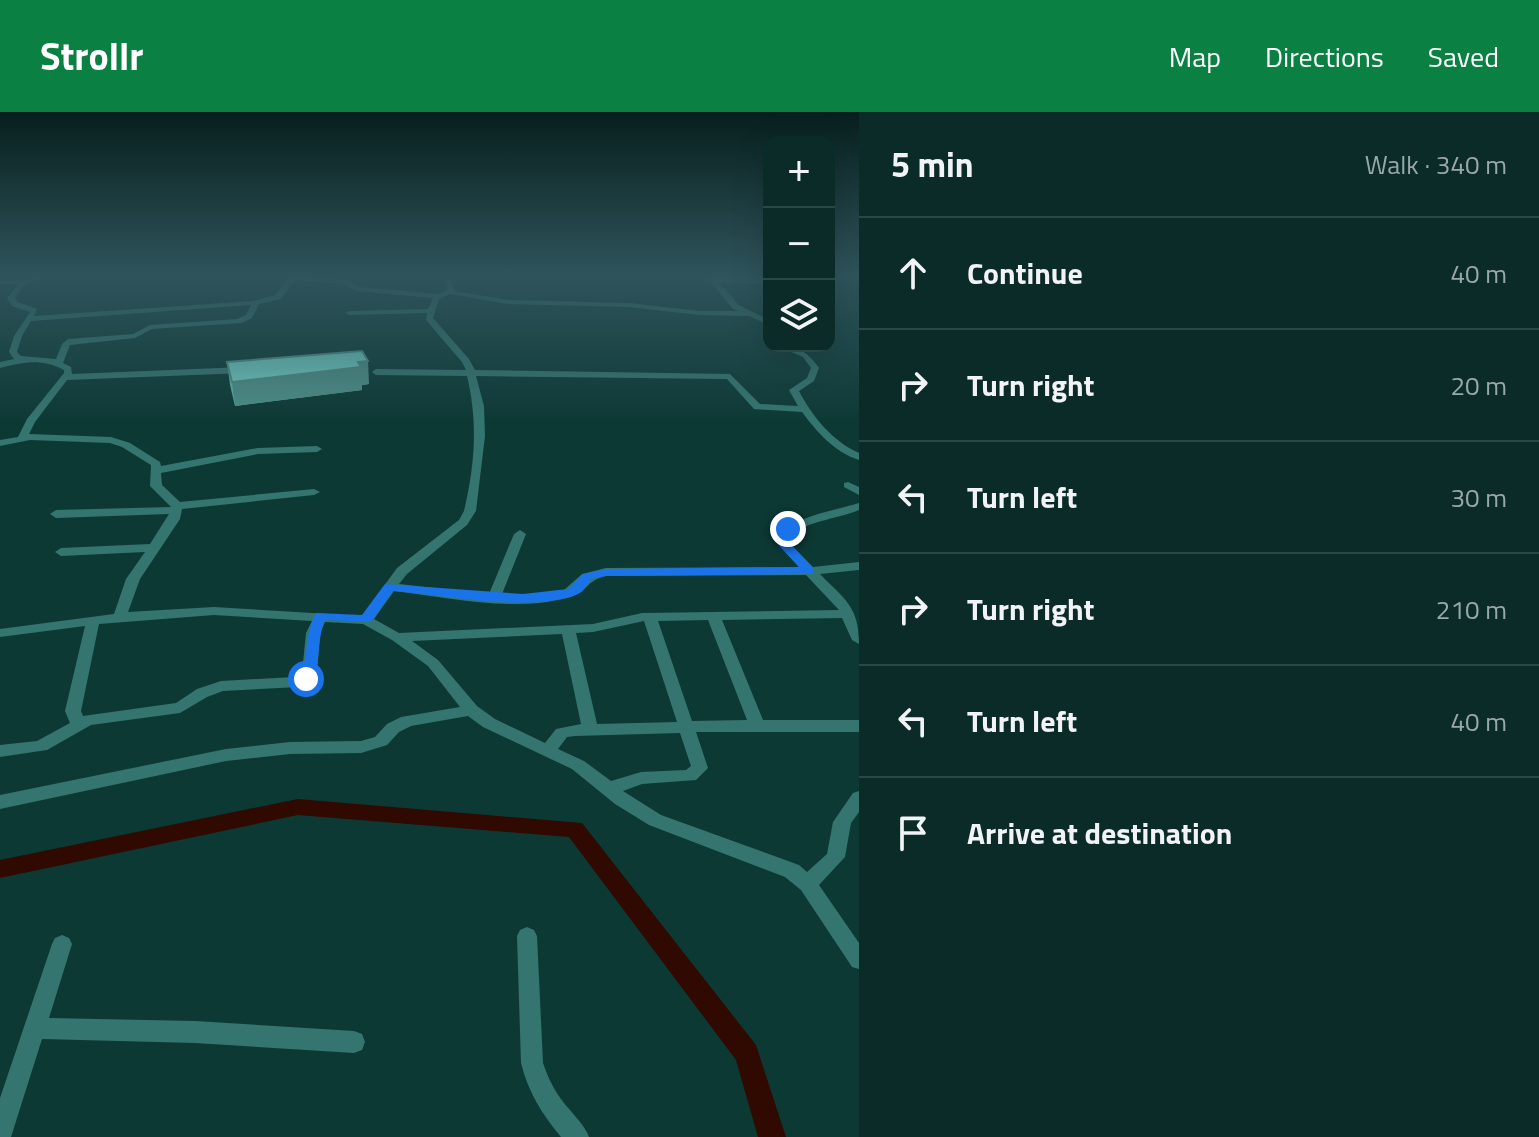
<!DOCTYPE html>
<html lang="en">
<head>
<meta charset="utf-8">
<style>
	:root { --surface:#0a2b28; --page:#183734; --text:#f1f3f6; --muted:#99a7a8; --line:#2a4745; --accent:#0b8043 }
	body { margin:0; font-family:"Titillium Web",sans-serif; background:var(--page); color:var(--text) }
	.controls { position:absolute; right:24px; top:24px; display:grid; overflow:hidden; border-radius:16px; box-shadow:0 8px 32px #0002 }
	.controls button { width:72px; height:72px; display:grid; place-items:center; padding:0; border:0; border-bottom:2px solid var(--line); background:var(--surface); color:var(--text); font:40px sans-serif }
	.stop { position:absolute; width:24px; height:24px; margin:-18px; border:6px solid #1a73e8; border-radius:50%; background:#fff }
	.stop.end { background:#1a73e8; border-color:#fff; box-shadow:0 2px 8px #0008 }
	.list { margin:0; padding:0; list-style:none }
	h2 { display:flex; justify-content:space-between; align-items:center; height:104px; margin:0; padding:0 32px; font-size:34px }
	h2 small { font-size:26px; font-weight:400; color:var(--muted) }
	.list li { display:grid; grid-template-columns:52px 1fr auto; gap:24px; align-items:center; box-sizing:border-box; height:112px; padding:0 32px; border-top:2px solid var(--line) }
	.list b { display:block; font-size:30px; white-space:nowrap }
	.list em { font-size:26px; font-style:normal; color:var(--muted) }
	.icon { flex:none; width:44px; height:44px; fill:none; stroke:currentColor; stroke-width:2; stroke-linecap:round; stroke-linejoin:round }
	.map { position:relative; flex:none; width:859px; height:1025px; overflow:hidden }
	header { display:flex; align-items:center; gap:48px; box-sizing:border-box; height:112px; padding:0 40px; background:var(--accent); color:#fff }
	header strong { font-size:38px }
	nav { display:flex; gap:44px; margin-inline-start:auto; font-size:28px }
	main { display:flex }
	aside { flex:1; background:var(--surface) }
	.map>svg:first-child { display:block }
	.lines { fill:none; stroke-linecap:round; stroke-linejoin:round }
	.canal { fill:#300900; fill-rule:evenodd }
	.minor { fill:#35756f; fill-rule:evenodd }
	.wall { fill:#60aea6 }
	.shaded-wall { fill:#4e8d87 }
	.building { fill:#70cac1; stroke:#4e8d87; stroke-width:2 }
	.route { fill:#1a73e8 }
</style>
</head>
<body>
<header>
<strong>Strollr</strong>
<nav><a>Map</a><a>Directions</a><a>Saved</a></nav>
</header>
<main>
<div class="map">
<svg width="859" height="1025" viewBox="0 0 859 1025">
	<rect width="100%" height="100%" fill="#0d3935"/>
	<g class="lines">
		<path class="canal" d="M 298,687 L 582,711 L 756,933 L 786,1025 L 758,1025 L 736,948 L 569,725 L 298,703 L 0,766 L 0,748 Z"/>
		<g class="minor">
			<path d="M 35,165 L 45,165 L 24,173 L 15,186 L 18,190 L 37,197 L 34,204 L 253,189 L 275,183 L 288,167 L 286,165 L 347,168 L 359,175 L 439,182 L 447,178 L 444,165 L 450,165 L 454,179 L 509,188 L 629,191 L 699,199 L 739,199 L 733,197 L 707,165 L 769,168 L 769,172 L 719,171 L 739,193 L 769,208 L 769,213 L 749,204 L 699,203 L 629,195 L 509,192 L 450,182 L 439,187 L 433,206 L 469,247 L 475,258 L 730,262 L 760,292 L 798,294 L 789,278 L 807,266 L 811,256 L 803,245 L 778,234 C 798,234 808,240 819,256 L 814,269 L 799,279 C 812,304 832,329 859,341 L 859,348 C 834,340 817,320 802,300 L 754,297 L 727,267 L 476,264 L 484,294 L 485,324 L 476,399 L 467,413 L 407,462 L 399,472 L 489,482 L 514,422 L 520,418 L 526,422 L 502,482 L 531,483 L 564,478 L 582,462 L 606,456 L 799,455 L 774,428 C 790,405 833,399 859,391 L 859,398 C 836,408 804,408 786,428 L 813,455 L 859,450 L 859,458 L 820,462 C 845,488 859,494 859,532 L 852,528 L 842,506 L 722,508 L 763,608 L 859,608 L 859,620 L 696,620 L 708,656 L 696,668 L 642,672 L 623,679 L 661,703 L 799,753 L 807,760 L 827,742 L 833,710 L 853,681 L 859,679 L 859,700 L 851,711 L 845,745 L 819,773 L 859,831 L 859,857 L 852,855 L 801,778 L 785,765 L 649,713 L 615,692 L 572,657 L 483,615 L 468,604 L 411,614 L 399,620 L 387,633 L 361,641 L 290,642 L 226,649 L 0,697 L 0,683 L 226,637 L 290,630 L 361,629 L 375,625 L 387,612 L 401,605 L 460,595 L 428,554 L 392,528 L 363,512 L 325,510 L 320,521 L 317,563 L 304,574 L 299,575 L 223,579 L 207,585 L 180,601 L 91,613 L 47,638 L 0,645 L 0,633 L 37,629 L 70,611 L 65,599 L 85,514 L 0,525 L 0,517 L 114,502 L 126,467 L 145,440 L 61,444 L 55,440 L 61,436 L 150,432 L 169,402 L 56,406 L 50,402 L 56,398 L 171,395 L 150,374 L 151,353 L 122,335 L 110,331 L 30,328 L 0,334 L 0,328 L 18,325 L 27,307 L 64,261 L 64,258 C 42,246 23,250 0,256 L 0,250 L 14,247 L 9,240 L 14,224 L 30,200 L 12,194 L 7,186 L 18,173 L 0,172 L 0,168 L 24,169 ZM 295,168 L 345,172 L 357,179 L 433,186 L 428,197 L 349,199 L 345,201 L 349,203 L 427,201 L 426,208 L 462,250 L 466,258 L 376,257 L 372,260 L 376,263 L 467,264 C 478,310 475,353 464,399 L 459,408 L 397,456 L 362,504 L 214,495 L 128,500 L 140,467 L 180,407 L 182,397 L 314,383 L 320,380 L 314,377 L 180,390 L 162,373 L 161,361 L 258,342 L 317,340 L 322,337 L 317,334 L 258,336 L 161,354 L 160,350 L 130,331 L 111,325 L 29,322 L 35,310 L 67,268 L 244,261 L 248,258 L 244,255 L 72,262 L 71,255 L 63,251 L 70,233 L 135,226 L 152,217 L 242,211 L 252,206 L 259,192 L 281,187 ZM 251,193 L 246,203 L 237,207 L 150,213 L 133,222 L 68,227 L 62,232 L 56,247 L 21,244 L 17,240 L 22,224 L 31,209 ZM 806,463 L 839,498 L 642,501 L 593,512 L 399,521 L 374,507 L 394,479 C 444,485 508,499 557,488 C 563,487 570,486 575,483 C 589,477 586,469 606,464 ZM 214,503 L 312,509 L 306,521 L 302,561 L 295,565 L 221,569 L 197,577 L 176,591 L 83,604 L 81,599 L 99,512 ZM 708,508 L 747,608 L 692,609 L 658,509 ZM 644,509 L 677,610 L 597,612 L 576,521 L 593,520 ZM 562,522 L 581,612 L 556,617 L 545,631 L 495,607 L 477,594 L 438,548 L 412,529 ZM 680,621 L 691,654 L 686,658 L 641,660 L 611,669 L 584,649 L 558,637 L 567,625 L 575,624 Z"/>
			<path d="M 766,220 L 769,220 L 769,231 L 765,229 Z"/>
			<path d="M 848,370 L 859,375 L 859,383 L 844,375 L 844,371 Z"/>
			<path d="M 527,815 L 534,818 L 537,824 L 543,951 C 549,969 557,984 570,998 C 577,1007 585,1014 589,1025 L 561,1025 C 542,1002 528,980 521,951 L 517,824 L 520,818 Z"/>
			<path d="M 62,823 L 69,826 L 72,832 L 49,906 L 195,909 L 354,919 L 362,922 L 365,930 L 362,938 L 354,941 L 195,931 L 42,927 L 11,1025 L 0,1025 L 0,986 L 52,832 L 55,826 Z"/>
		</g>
	</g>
	<path class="wall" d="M 227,250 L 369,272 L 362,273 L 362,278 L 235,294 L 230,273 Z"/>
	<path class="shaded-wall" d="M 368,249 L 369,272 L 362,273 L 362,278 L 235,294 L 232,270 Z"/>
	<path class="building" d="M 362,239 L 368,249 L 358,250 L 361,255 L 232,270 L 227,250 Z"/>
	<linearGradient id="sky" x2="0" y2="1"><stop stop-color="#071f1d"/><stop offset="0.53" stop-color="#2f545c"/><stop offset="1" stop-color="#2f545c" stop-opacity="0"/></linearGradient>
	<rect width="859" height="309" fill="url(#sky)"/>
	<path class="route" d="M 788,414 L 794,417 L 786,427 L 813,456 L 813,462 L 606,464 L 591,467 C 586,475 583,481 573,484 C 522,500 446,483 393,479 L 371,510 L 325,508 C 316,529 322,551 311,570 L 301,570 L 299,567 C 310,546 303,524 316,501 L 362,503 L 385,472 L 523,482 L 568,477 L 583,462 L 606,457 L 799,455 L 774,428 Z"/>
</svg>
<div class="controls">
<button>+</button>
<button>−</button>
<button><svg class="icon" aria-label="layers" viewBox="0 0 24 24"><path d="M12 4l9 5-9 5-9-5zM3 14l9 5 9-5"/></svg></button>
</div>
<div class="stop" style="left:306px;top:567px"></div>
<div class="stop end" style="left:788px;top:417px"></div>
</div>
<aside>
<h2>5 min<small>Walk · 340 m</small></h2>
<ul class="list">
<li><svg class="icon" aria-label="ahead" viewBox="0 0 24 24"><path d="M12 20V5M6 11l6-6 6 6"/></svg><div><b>Continue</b></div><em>40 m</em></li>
<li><svg class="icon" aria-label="right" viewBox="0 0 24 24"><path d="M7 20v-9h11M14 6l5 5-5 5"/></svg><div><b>Turn right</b></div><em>20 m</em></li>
<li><svg class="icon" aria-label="left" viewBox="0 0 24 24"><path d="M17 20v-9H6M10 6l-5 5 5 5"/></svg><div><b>Turn left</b></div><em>30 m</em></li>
<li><svg class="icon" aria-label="right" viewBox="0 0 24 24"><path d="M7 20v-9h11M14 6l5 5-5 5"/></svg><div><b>Turn right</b></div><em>210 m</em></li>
<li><svg class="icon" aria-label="left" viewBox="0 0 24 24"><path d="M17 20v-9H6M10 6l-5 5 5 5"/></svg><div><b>Turn left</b></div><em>40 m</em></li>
<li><svg class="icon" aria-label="arrive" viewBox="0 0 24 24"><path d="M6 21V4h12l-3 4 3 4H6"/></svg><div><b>Arrive at destination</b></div></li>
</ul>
</aside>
</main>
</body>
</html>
